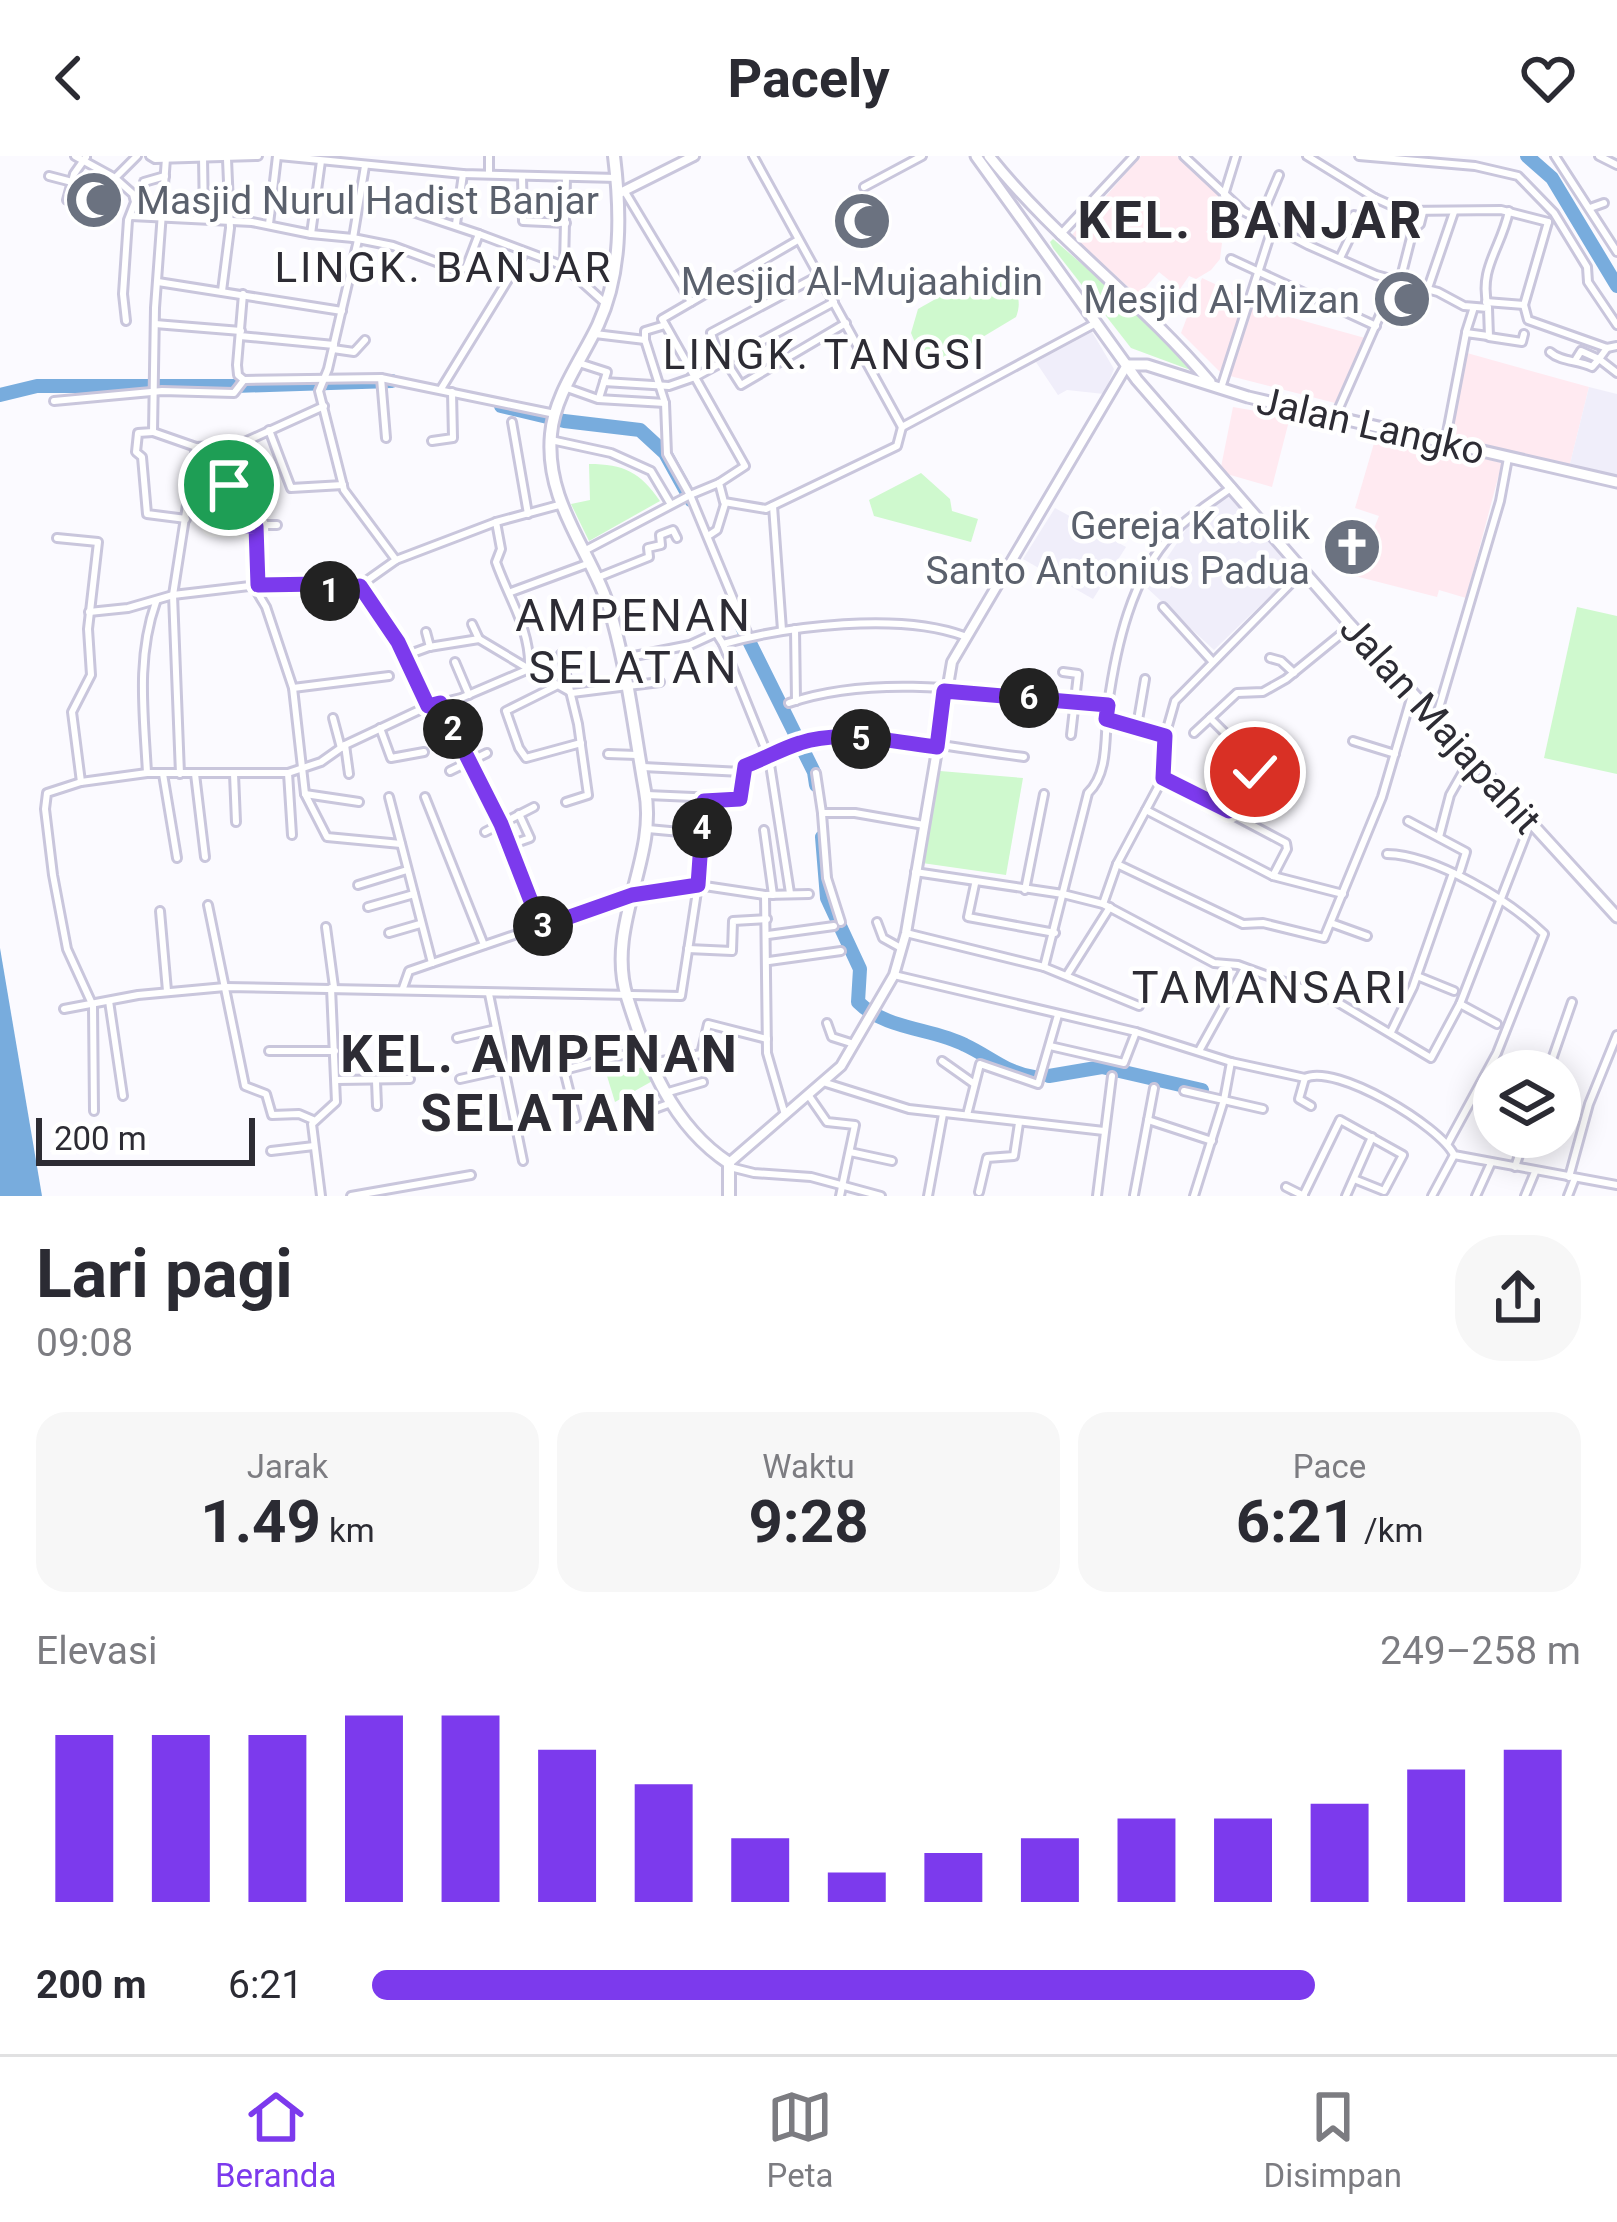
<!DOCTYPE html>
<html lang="id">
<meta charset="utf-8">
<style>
:root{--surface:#fff;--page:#f7f7f7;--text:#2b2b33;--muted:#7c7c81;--line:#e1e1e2;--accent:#7c3aed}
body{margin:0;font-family:Roboto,sans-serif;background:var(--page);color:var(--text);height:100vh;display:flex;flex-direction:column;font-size:45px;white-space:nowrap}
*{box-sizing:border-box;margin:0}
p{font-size:39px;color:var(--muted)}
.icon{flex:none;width:66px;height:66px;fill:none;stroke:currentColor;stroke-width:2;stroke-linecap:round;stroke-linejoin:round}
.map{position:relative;height:1040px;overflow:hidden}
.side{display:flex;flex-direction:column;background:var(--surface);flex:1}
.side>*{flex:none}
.fabs{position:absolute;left:1473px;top:894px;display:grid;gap:24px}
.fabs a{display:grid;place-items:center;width:108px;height:108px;border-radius:50%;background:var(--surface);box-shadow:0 6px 30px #0003;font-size:60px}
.scale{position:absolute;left:36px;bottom:30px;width:219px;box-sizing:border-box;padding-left:12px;border:6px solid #2d2c34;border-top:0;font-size:33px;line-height:42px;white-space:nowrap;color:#2d2c34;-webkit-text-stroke:9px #fff;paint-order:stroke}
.pin{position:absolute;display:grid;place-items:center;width:102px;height:102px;color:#fff;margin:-51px;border:6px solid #fff;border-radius:50%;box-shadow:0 3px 12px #0007}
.km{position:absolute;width:60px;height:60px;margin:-30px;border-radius:50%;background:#222;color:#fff;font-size:33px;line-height:60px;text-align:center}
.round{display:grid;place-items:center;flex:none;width:126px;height:126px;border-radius:48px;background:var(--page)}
.overview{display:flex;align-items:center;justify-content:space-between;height:204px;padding:0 36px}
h1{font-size:66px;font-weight:700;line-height:90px}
.metrics{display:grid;grid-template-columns:repeat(3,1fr);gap:18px;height:204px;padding:12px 36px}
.metrics div{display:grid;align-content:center;border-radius:30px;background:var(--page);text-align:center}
.metrics b{font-size:60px;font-weight:700}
.metrics small{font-size:33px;font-weight:400}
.metrics p{font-size:33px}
.chart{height:336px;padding:24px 36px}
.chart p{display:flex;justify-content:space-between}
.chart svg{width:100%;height:216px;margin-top:12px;stroke:var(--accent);stroke-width:6}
ul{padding:0 36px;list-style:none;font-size:39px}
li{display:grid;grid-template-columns:192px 144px 1fr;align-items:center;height:90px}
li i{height:30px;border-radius:15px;background:var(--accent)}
header{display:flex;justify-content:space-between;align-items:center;height:156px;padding:0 36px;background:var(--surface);font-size:54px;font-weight:700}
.dock{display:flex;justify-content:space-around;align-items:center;height:168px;border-top:3px solid var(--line);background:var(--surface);font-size:33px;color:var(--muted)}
.dock a{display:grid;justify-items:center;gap:6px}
.dock .on{color:var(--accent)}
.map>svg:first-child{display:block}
.commercial{fill:#ffeaf1}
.built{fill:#f0eefa}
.green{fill:#cff9ce}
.water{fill:#78acdd}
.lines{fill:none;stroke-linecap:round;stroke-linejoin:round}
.river{stroke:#78acdd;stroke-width:14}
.minor-casing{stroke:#c9c6dc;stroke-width:12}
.tertiary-casing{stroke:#c9c6dc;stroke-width:14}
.primary-casing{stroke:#c9c6dc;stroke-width:15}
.trunk-casing{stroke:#c9c6dc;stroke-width:16}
.minor{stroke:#fff;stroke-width:6}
.tertiary{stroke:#fff;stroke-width:8}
.primary{stroke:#fff;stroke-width:9}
.trunk{stroke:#fff;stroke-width:10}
.route-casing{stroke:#fff;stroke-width:24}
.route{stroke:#7c3aed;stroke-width:15}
.labels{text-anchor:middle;stroke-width:9;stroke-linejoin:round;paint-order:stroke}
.worship-label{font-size:39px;fill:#5b616d;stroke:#fff;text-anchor:end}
.street-label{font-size:39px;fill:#2d2c34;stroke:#fff}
.neighbourhood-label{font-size:42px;letter-spacing:3px;fill:#2d2c34;stroke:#fff}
.quarter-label{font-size:45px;letter-spacing:3px;fill:#2d2c34;stroke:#fff}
.district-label{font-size:51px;font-weight:bold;letter-spacing:3px;fill:#2d2c34;stroke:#fff}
</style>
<header><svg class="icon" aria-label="back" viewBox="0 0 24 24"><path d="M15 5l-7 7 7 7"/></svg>Pacely<svg class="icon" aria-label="heart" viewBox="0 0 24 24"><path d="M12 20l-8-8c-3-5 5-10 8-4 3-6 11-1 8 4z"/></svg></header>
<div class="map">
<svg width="1617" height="1040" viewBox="0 0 1617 1040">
<rect width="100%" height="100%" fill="#fbfaff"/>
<g class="commercial">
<polygon points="1141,0 1177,0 1226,46 1206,76 1222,87 1220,103 1211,114 1196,123 1189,120 1180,133 1159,116 1138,140 1072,79"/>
<polygon points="1202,122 1245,142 1221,217 1181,177"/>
<polygon points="1250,150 1365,182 1335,247 1230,220"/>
<polygon points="1467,197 1589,231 1569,312 1450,282"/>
<polygon points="1233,251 1290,261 1272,331 1220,316"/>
<polygon points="1377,277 1502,307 1466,442 1439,434 1437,441 1355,420 1379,360 1355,352"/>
</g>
<g class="built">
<polygon points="1092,176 1114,213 1104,238 1067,234 1058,239 1036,206"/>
<polygon points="1589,231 1617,238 1617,323 1569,312"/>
<polygon points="1233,334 1298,413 1214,494 1147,432 1191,366"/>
<polygon points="1055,352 1126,391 1093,443 1023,403"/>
</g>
<g class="green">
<polygon points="1053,83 1142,160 1193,215 1131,192 1053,92 1050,86"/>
<path d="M983 116C1007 117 1026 137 1016 161L946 203C927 204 918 195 911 177L918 153Z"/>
<path d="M589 308C624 308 640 316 660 345L589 385 571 348 590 344Z"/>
<polygon points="921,317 950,343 952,355 978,363 971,386 874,360 869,344"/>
<polygon points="1577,451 1617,460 1617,618 1544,602"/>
<polygon points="940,615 1023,622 1006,719 922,707"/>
<polygon points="652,909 656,923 615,946 607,920"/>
</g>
<polygon class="water" points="0,792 42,1040 0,1040"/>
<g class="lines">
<g class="river">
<polyline points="1527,0 1552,22 1617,130"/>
<polyline points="0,239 37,230 235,230 392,225"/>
<polyline points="501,250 564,265 640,274 665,297 691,344"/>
<polyline points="742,471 814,616 816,629"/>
<path d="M822 681 827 742 860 813 858 846C886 874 932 872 965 889 989 900 1008 918 1034 921"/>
<polyline points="1049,920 1102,911 1202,934"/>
</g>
<g class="minor-casing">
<g id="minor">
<polyline points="75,0 115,22 137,0"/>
<polyline points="150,0 155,3 258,0"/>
<polyline points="279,0 463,18 617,22"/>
<polyline points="489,0 489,18"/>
<polyline points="753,0 902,271 1096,167"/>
<polyline points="1184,0 1243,55 1308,89 1376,119 1438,136 1464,150 1488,152 1489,181 1522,186 1524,178"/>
<polyline points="1307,0 1375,42 1404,55 1501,54 1548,66"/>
<polyline points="1359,0 1475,10 1518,20 1554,57 1587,111 1588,126 1617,169"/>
<polyline points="1555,0 1617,96"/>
<polyline points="1599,0 1617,9"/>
<polyline points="203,1 204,63"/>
<polyline points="166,2 155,152 153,276 138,277 136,296 142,301 147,358 186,363"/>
<polyline points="49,20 72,26"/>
<polyline points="522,20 523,65 566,67"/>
<polyline points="115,22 133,38 135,46 128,64 123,138 126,165"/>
<polyline points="144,26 165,20"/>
<polyline points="864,31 922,0"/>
<polyline points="625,36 691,146"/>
<polyline points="1224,39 1236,0"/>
<polyline points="85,51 67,44 74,18 86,1"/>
<polyline points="398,51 479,78"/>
<polyline points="1590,52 1604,47"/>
<polyline points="131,60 252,66 311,78 353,82 393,90 458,114 466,112 479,78 564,110 604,146"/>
<polyline points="1260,64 1279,19"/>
<polyline points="269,68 277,0"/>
<polyline points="456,68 463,18"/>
<polyline points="311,78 321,5"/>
<polyline points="1060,79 1134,0"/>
<polyline points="353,82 365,10"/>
<polyline points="358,84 328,213 319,235 344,334 396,404"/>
<polyline points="798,84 662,163 745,310 719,327 724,346 766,353 897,290 902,271"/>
<polyline points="1340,102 1353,75 1347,69 1354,59 1364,62 1375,42"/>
<polyline points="1231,103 1376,170"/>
<polyline points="564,110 566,21"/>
<polyline points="1400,125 1413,74 1420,68 1423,56"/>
<polyline points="158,126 342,155"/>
<polyline points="1428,132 1454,56"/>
<polyline points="222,135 230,72 227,3"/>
<polyline points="243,138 237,209 238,219 244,224"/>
<polyline points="1486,146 1524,149"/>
<polyline points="1524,149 1528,164 1607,192 1617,190"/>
<polyline points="1524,149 1548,66"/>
<path d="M1488 152C1478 112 1501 93 1509 55"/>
<polyline points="155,168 241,175"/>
<polyline points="1466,176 1474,151"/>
<polyline points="595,178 645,184 645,175 665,169"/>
<polyline points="240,180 334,189"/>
<polyline points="333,193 354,196 365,184"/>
<polyline points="716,193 711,177 818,120"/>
<path d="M1550 196C1561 206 1578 204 1592 211L1599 203 1617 217"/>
<polyline points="1576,203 1581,195 1599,203 1607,192"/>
<polyline points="725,204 741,229 846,167"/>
<polyline points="579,207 607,216 599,242"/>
<polyline points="381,222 386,282"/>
<polyline points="244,224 381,222 555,258"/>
<polyline points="604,226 669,230 695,221 834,146"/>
<polyline points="567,232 598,243 665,247"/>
<polyline points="1221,232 1273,70"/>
<polyline points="441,233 525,96"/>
<polyline points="54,245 162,235 234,237 244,224"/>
<polyline points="1335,261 1395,125"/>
<polyline points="512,266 528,358"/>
<polyline points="269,274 291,332 343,329"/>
<polyline points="153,276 196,291 238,289 324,250"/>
<polyline points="551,284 611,297 651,315 670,347"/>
<polyline points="432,285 453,282 452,236"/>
<polyline points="1445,287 1466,177 1488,180"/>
<polyline points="193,320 229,328 213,369 277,369"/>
<polyline points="719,327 690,339 748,479"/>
<polyline points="773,350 782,474"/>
<path d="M496 366 501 393 496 406C508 441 531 474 529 513"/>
<polyline points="256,370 258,429"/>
<polyline points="708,380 717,374 725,348"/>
<polyline points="57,382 98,386 88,473 91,519 72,556 81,626"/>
<polyline points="584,395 690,339 667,298 665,247 645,184"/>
<polyline points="599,421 649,401 648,392 661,389 660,379 673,374 677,382"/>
<polyline points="360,430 398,486 428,550"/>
<polyline points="254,431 266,451 293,532 305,638 327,681 401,688"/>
<polyline points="511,436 587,408"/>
<polyline points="1163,451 1212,505"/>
<polyline points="89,456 128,452 173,439 258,429 321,428 341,443 396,404 496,366 559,349"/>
<polyline points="472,468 479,483"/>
<polyline points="795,473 796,545"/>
<polyline points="426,476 430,491"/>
<polyline points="723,488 769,602 790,737"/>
<polyline points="561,498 578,568 588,639 566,646"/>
<polyline points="407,499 429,491 479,483 529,513"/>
<path d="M624 502 690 489 716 477 723 488C788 470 899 456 964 480"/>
<polyline points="1270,502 1281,505 1294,517"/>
<polyline points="455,506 469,539"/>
<polyline points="1063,516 1078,518 1071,579"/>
<polyline points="556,530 506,555 519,592 526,602 581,587"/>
<polyline points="293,532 389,520"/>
<polyline points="440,547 501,668 541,771"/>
<path d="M789 547C885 514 1007 540 1107 549"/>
<polyline points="333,562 341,592"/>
<polyline points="1210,562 1231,583 1262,576"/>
<polyline points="1436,562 1500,345 1508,302"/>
<polyline points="1106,563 1165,580"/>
<polyline points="1137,570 1145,523"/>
<polyline points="380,572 391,602 424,596"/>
<polyline points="1194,577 1237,537 1263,536 1286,523 1351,470"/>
<polyline points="436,585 474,567"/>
<polyline points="1353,585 1395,598"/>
<polyline points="345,589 349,618"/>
<polyline points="608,598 637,599"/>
<polyline points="643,611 742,616"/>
<polyline points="450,615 487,597"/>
<path d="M147 617C144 559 136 502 156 446"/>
<polyline points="288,617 292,679"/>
<polyline points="816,617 822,657 855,657 924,669"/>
<polyline points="163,618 177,702"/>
<polyline points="180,618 173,439 196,291"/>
<polyline points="195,618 205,701"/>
<polyline points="234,618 236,666"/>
<polyline points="1163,622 1286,687 1287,693 1273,720"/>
<polyline points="305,638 359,646"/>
<path d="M647 639 739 643 745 610C766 603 786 590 807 585 866 572 963 594 1024 601"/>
<polyline points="389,641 432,807"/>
<polyline points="425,641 484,789"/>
<polyline points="1146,654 1273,720 1343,738"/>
<polyline points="1229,655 1239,625 1255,616"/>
<polyline points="822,658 827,722 841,766"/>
<polyline points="1408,665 1466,696 1460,715"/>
<polyline points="648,673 702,678"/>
<polyline points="764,674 773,739"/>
<polyline points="485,676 534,651"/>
<polyline points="1439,681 1450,639 1471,602"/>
<polyline points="510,689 530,682 519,658"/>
<path d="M1387 698C1436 699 1510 745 1544 778L1497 897 1448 987"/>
<polyline points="1117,708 1243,768 1263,767 1324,782 1382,641 1412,539"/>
<polyline points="915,716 1063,738 1103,748 1214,807 1238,809 1334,844 1431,902 1460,848 1530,668"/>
<polyline points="975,728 968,761 1055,777"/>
<polyline points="358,729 407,714"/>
<polyline points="1025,734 1044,638"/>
<polyline points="765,739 767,897 785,959"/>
<polyline points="1103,748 1117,708 1163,622 1165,580 1175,545 1304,414"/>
<polyline points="208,749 245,930 266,938 272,959 299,958 313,964"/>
<polyline points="368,751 414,738"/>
<polyline points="160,755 167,835"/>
<polyline points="877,766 883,782 901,792"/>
<polyline points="1331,767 1367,780"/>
<polyline points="326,771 334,831"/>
<polyline points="389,777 420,768"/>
<polyline points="906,777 1044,811 1139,850"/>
<polyline points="768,779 834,770"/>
<polyline points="688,793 732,795 733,765 767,763"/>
<polyline points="769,805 841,795"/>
<path d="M1044 811 1088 637C1110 616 1104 578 1108 549 1116 491 1131 421 1173 377 1190 359 1212 346 1232 331"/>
<path d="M894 819 1136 876 1231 906 1305 922C1336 907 1440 970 1454 999L1617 1029"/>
<polyline points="1067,819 1110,751"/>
<polyline points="1417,820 1454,835"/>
<polyline points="403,832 409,815 631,739 663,733 698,729 765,739 809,738"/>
<polyline points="489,838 523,1005"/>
<polyline points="109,845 123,940"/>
<polyline points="1460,848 1497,868"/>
<polyline points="64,853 138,839 225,831 681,840 698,729 704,645"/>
<polyline points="827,867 832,881 854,888"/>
<polyline points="1391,876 1413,831 1453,717"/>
<polyline points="457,882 496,873"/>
<polyline points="1050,890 1124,907 1136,876"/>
<polyline points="269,895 335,895"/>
<polyline points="1199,895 1245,812"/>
<polyline points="942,905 973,927"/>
<polyline points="651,907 701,898 708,868 767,883"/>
<polyline points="1548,915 1572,846"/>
<polyline points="1305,922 1299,943 1311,950"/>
<polyline points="460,923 505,913"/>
<polyline points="336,924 410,923"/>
<polyline points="376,925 377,950"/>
<polyline points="826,927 909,953 1104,975"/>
<polyline points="1184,935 1263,953"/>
<polyline points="665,937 703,926"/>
<polyline points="809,940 827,966 855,969 840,1040"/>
<polyline points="94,955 93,850 67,793 53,719 45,653 47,637 81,626 147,617 288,617 321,606 345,589 428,550 461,542 529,513 572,537 660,526"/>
<polyline points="646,956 671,947"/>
<polyline points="967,959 980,908 1038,928 1058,859"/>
<polyline points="576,962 564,914 642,894"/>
<polyline points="1148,964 1212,985"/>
<polyline points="271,995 314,990"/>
<polyline points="850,996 892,1005"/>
<polyline points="730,1011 754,1017 811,1021 881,1040"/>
<polyline points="1515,1011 1525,981"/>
<polyline points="1569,1021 1589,948 1617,879"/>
<polyline points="1286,1031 1304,1040"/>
<polyline points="979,1036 987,1002 1014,1000 1019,967"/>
<polyline points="1134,1039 1154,932"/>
<polyline points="321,1040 312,968 336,946 331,832"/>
<polyline points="351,1040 471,1019"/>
<polyline points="928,1040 943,958"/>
<polyline points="1097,1040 1112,920"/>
<polyline points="1194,1040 1224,944 1231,906"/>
<polyline points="1303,1040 1340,964 1403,999 1384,1035 1354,1023"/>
<polyline points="1346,1040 1372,981"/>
<polyline points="1432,1040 1454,999"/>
<polyline points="1476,1040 1491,1007"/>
<polyline points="1525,1040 1535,1016"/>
<polyline points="1568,1040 1575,1022"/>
</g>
</g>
<g class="tertiary-casing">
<g id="tertiary">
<polyline points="618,38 694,0"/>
<polyline points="729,1007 841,910 894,819 906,777 952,506 1127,209"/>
</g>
</g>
<g class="primary-casing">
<g id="primary">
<polyline points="976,0 1137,224 1347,465 1617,761"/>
<path d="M989 0C1055 83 1142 145 1210 226"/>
<polyline points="1128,209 1147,209 1248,241 1617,326"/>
</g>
</g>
<g class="trunk-casing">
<path id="trunk" d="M614 0C621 57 622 117 598 169 582 203 554 240 551 278 544 350 596 399 613 465 628 519 635 579 645 635 658 702 605 770 627 841 647 905 671 969 729 1007V1040"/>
</g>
<use href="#minor" class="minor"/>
<use href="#tertiary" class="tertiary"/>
<use href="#primary" class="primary"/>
<use href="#trunk" class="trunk"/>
</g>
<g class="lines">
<g class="route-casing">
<path id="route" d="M229 329 213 369 256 370 258 429 321 428 341 443 360 430 398 486 428 550 440 547 501 668 541 771 632 739 698 729 704 645 740 643 745 610C764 603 781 593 800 587 841 573 895 586 937 591L944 535 1108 549 1106 563 1165 580 1163 622 1229 655 1238 625 1255 616"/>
</g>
<use href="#route" class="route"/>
</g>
<defs>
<g id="mosque-disc" transform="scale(3)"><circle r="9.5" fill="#6b7280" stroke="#fff"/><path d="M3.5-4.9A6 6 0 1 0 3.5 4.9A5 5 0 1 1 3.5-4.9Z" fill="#fff"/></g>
<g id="church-disc" transform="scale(3)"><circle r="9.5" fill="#6b7280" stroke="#fff"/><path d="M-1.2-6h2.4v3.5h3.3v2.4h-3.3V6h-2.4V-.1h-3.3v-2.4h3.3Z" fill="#fff"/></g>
</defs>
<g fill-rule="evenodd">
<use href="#mosque-disc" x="94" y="44"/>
<use href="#mosque-disc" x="862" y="65"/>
<use href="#mosque-disc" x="1402" y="143"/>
<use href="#church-disc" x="1352" y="391"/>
</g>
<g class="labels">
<g class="worship-label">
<text x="136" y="58" text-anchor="start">Masjid Nurul Hadist Banjar</text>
<text x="862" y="139" text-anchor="middle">Mesjid Al-Mujaahidin</text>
<text x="1360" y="157">Mesjid Al-Mizan</text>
<text x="1310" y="383">Gereja Katolik<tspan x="1310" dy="45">Santo Antonius Padua</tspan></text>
</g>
<g class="street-label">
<text transform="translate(1371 269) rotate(13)" y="14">Jalan Langko</text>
<text transform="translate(1441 568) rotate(48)" y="14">Jalan Majapahit</text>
</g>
<g class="neighbourhood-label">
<text x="444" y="126">LINGK. BANJAR</text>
<text x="825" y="213">LINGK. TANGSI</text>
</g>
<g class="quarter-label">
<text x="634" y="475">AMPENAN<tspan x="634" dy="52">SELATAN</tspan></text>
<text x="1271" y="847">TAMANSARI</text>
</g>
<g class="district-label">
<text x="1251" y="82">KEL. BANJAR</text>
<text x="540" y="916">KEL. AMPENAN<tspan x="540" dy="59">SELATAN</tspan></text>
</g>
</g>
</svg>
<div class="fabs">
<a><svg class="icon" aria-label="layers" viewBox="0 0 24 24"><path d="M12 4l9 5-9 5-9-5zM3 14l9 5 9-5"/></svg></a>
</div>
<div class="scale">200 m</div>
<div class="pin" style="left:229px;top:329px;background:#1e9e55"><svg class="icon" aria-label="arrive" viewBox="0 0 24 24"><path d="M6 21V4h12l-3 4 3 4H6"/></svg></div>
<div class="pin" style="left:1255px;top:616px;background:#d93025"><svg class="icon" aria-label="check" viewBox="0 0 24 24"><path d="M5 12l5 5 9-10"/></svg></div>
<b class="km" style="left:330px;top:435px">1</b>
<b class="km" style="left:453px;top:573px">2</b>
<b class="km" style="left:543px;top:770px">3</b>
<b class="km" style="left:702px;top:672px">4</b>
<b class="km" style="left:861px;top:583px">5</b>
<b class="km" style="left:1029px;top:542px">6</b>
</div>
<section class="side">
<div class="overview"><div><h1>Lari pagi</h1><p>09:08</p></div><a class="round"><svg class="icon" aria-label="share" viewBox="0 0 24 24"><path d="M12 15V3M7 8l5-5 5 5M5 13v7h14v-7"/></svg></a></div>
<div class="metrics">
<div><p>Jarak</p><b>1.49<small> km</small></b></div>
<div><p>Waktu</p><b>9:28</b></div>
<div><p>Pace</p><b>6:21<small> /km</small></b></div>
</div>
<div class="chart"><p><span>Elevasi</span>249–258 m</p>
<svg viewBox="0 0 160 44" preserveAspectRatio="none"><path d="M5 44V10M15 44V10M25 44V10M35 44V6M45 44V6M55 44V13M65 44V20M75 44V31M85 44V38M95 44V34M105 44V31M115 44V27M125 44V27M135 44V24M145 44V17M155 44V13"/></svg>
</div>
<ul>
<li><b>200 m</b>6:21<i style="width:78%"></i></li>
</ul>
</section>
<nav class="dock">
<a class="on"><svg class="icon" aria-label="home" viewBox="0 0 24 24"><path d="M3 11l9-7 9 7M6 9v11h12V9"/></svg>Beranda</a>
<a><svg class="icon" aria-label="map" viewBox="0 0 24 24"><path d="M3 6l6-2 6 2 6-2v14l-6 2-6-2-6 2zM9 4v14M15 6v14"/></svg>Peta</a>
<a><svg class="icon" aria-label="saved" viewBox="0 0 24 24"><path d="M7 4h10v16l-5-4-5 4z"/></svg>Disimpan</a>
</nav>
